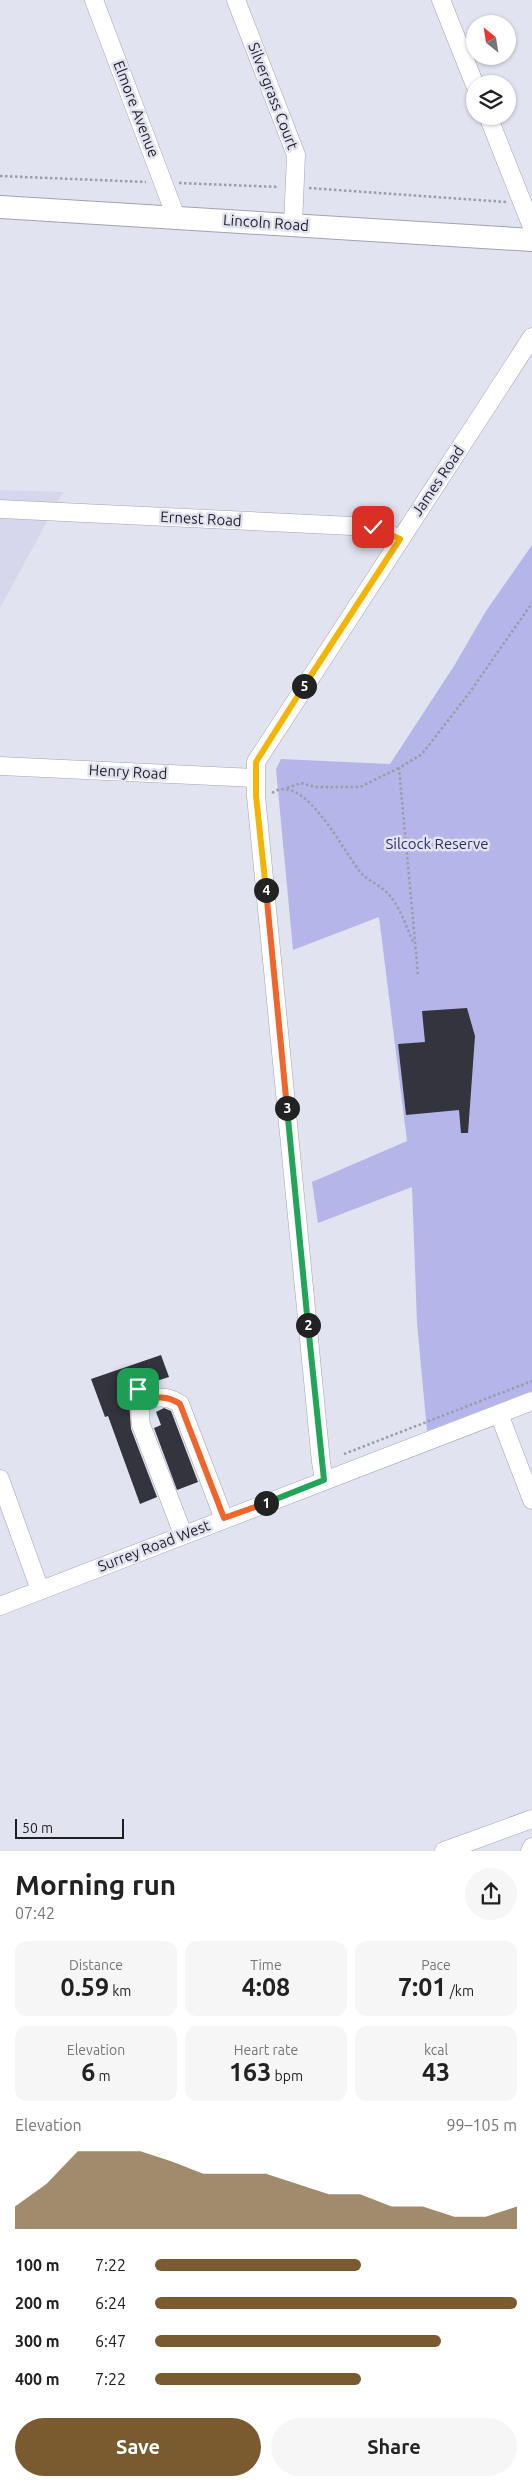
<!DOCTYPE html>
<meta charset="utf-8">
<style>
:root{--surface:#fff;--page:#f6f6f6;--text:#222;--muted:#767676;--accent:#7a5b30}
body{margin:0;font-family:Ubuntu,sans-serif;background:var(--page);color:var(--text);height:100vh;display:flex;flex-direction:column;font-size:19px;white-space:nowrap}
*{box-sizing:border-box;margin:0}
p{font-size:16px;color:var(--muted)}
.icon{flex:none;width:28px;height:28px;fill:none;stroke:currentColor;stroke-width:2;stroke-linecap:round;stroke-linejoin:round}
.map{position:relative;height:1851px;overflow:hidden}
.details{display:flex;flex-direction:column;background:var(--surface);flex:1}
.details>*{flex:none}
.needle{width:32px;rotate:330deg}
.tools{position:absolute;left:466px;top:15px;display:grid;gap:10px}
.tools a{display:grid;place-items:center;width:50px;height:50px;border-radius:50%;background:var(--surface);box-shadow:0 1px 4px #0004;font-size:25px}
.scale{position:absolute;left:15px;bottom:12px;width:109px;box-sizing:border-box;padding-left:5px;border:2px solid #1e1e23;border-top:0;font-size:14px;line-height:18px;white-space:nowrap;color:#1e1e23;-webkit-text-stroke:4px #e2e3f1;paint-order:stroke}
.pin{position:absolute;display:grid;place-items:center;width:42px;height:42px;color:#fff;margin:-21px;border-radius:10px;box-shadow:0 2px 8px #0006}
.km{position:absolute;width:25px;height:25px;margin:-12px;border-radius:50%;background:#222;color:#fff;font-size:14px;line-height:25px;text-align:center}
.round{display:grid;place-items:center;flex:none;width:52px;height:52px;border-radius:26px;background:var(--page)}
.head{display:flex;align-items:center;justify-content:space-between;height:85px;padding:0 15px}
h1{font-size:28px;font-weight:600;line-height:38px}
.metrics{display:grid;grid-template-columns:repeat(3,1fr);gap:8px;height:85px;padding:5px 15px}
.metrics div{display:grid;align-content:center;border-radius:12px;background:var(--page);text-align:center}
.metrics b{font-size:25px;font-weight:600}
.metrics small{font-size:14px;font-weight:400}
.metrics p{font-size:14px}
.chart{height:140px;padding:10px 15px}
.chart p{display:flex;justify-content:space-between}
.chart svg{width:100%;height:90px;margin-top:5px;fill:var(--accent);opacity:.7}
.action{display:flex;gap:10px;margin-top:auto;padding:10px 15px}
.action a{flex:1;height:58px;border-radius:30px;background:var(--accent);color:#fff;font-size:20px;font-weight:600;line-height:58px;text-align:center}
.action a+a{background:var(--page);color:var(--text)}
ul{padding:0 15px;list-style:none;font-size:16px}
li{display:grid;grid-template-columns:80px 60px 1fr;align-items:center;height:38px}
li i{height:12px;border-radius:6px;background:var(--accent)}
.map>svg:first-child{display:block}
.built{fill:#d6d7ec}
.green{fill:#b4b6e9}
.building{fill:#33343e}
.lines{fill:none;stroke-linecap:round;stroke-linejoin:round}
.minor-casing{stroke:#a1a2af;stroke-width:19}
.major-casing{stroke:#a1a2af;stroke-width:24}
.path{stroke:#9c9ca7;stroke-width:2.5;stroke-dasharray:2.5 2.5;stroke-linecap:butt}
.minor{stroke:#fff;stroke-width:18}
.major{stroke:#fff;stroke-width:22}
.split-1-casing{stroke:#fff;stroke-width:10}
.split-2-casing{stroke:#fff;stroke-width:10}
.split-3-casing{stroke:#fff;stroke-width:10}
.split-4-casing{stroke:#fff;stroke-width:10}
.split-5-casing{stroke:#fff;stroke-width:10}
.split-6-casing{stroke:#fff;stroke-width:10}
.split-1{stroke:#f0652b;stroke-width:6}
.split-2{stroke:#22a559;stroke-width:6}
.split-3{stroke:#22a559;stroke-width:6}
.split-4{stroke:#f0652b;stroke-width:6}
.split-5{stroke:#f5b400;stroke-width:6}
.split-6{stroke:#f5b400;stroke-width:6}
.labels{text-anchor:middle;stroke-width:5;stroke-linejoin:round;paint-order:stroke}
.street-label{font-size:15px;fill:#1e1e23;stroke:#e2e3f1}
.park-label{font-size:15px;fill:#302a69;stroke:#e2e3f1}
</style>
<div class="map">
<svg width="532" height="1851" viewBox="0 0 532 1851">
<rect width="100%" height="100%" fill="#e2e3f1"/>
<polygon class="built" points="0,490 63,492 0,608"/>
<polygon class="green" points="532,545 532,1391 427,1431 417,1323 412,1187 318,1223 312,1182 407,1141 379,917 293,950 276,769 281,759 390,764 454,666 486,611"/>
<g class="building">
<polygon points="467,1008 475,1036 468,1133 461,1133 459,1110 406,1115 398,1044 425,1042 422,1011"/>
<polygon points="161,1355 169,1377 147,1384 141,1379 136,1379 128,1387 131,1429 157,1497 140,1504 108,1416 105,1417 91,1379"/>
<polygon points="164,1408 171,1411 198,1482 177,1490 154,1428 161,1425 156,1412"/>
</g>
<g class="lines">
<g class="minor-casing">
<g id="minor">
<polyline points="94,0 176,217"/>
<polyline points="236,0 296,155 293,225"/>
<polyline points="441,0 475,85"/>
<polyline points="488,116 532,227"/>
<polyline points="0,509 373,527 400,539"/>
<polyline points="0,766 255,778"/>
<path d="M138 1389C142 1401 139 1413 141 1425L183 1534"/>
<path d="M142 1400C156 1397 167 1395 180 1404L224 1519"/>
<polyline points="499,1414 532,1500"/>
<polyline points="0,1479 40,1590"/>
<polyline points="324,1480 321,1462 256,796 256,762 532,337"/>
<polyline points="0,1606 532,1401"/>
<polyline points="444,1851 532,1819"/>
<polyline points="530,1851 532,1847"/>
</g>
</g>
<g class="major-casing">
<polyline id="major" points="0,207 532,240"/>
</g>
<g class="path">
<polyline points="0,176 146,182"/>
<polyline points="179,183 279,187"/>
<polyline points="309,188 506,202"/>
<polyline points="287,788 301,783 315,787 360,787 399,768"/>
<path d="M272 793C305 770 345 856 363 875 371 882 383 887 390 896 401 909 407 929 414 944"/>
<polyline points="418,974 399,768 422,754 470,692 532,603"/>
<polyline points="344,1454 532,1381"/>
</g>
<use href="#minor" class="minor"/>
<use href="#major" class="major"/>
</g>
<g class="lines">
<g class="split-1-casing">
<path id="split-1" d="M138 1389 142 1400C156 1397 167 1395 180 1404L224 1518 266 1503"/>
</g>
<g class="split-2-casing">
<polyline id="split-2" points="266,1503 324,1480 308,1325"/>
</g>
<g class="split-3-casing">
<polyline id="split-3" points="287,1108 308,1325"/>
</g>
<g class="split-4-casing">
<polyline id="split-4" points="266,890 287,1108"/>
</g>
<g class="split-5-casing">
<polyline id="split-5" points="266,890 256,796 256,762 304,686"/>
</g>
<g class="split-6-casing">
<polyline id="split-6" points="304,686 400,539 373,527"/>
</g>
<use href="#split-1" class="split-1"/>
<use href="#split-2" class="split-2"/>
<use href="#split-3" class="split-3"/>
<use href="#split-4" class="split-4"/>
<use href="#split-5" class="split-5"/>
<use href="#split-6" class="split-6"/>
</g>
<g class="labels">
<g class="street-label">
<text transform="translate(273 96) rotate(69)" y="5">Silvergrass Court</text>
<text transform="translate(136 109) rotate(69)" y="5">Elmore Avenue</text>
<text transform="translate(266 223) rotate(4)" y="5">Lincoln Road</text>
<text transform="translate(438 481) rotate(-56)" y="5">James Road</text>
<text transform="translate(201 519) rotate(3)" y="5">Ernest Road</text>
<text transform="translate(128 772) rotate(3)" y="5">Henry Road</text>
<text transform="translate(154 1546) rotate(-21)" y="5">Surrey Road West</text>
</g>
<g class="park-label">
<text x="437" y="849">Silcock Reserve</text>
</g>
</g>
</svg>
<div class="tools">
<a><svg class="needle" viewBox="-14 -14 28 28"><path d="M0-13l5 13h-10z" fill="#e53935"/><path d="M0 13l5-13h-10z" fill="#767676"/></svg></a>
<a><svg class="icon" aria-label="layers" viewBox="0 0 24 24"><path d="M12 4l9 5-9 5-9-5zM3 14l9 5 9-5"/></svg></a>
</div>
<div class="scale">50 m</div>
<div class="pin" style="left:138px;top:1389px;background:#1e9e55"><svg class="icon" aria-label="arrive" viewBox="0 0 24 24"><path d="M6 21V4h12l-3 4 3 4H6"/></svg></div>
<div class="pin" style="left:373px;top:527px;background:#d93025"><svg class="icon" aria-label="check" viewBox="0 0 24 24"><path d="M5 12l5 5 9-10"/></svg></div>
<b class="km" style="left:266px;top:1503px">1</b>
<b class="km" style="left:308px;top:1325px">2</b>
<b class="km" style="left:287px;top:1108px">3</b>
<b class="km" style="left:266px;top:890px">4</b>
<b class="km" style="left:304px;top:686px">5</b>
</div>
<section class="details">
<div class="head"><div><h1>Morning run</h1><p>07:42</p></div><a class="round"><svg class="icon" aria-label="share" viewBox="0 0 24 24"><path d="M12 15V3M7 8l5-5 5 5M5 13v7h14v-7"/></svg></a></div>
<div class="metrics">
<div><p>Distance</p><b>0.59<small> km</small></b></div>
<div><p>Time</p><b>4:08</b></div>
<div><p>Pace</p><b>7:01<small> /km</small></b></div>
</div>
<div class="metrics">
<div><p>Elevation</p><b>6<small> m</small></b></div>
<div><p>Heart rate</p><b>163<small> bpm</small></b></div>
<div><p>kcal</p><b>43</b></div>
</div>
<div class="chart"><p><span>Elevation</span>99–105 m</p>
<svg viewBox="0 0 160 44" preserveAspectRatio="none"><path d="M0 44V33L10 22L20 6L30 6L40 6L50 11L60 17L70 17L80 17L90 22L100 27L110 27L120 33L130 33L140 38L150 38L160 33V44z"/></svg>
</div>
<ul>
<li><b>100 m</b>7:22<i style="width:57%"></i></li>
<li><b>200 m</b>6:24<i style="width:100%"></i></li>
<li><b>300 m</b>6:47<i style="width:79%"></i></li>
<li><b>400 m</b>7:22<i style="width:57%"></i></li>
</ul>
<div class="action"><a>Save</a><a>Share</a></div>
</section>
